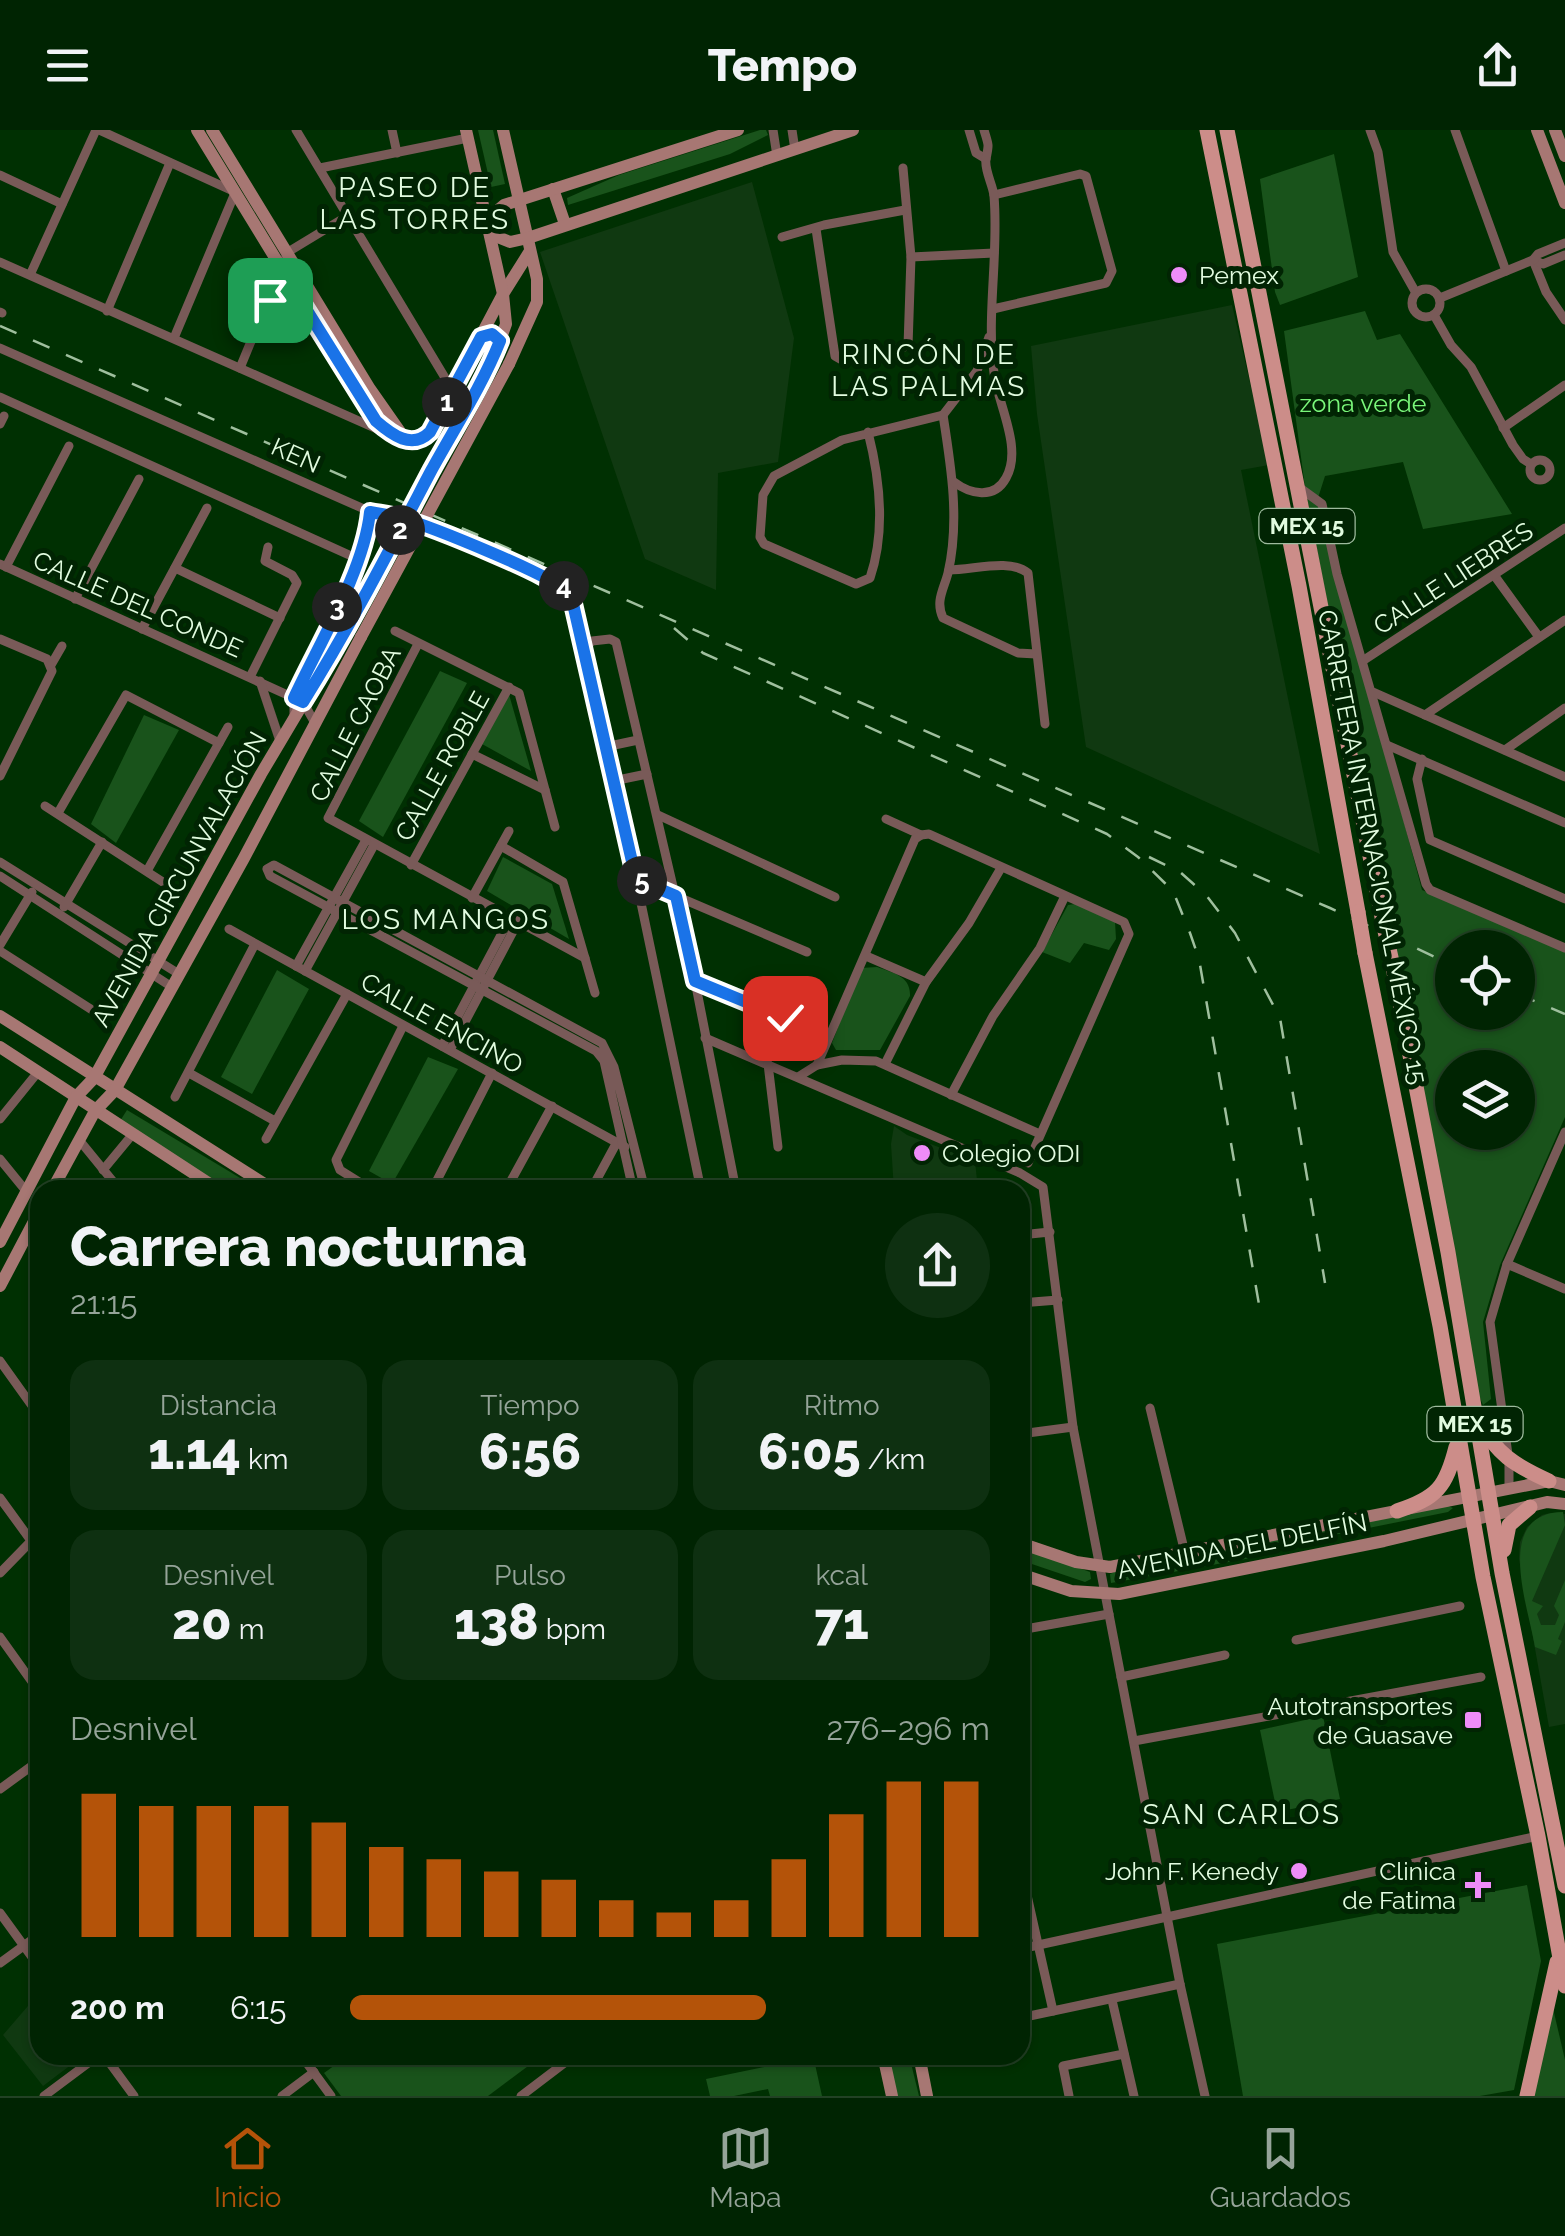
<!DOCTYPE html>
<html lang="es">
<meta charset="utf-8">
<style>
:root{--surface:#002402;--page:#0e3011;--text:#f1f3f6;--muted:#95a499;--line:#224124;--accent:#b45309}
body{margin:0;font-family:Raleway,sans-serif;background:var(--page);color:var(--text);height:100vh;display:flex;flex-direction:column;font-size:38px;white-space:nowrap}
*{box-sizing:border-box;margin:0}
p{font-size:32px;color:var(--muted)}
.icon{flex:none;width:55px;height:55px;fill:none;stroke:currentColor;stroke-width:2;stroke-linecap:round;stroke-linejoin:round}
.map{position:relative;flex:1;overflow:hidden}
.details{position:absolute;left:30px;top:1050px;width:1000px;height:885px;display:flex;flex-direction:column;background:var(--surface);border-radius:30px;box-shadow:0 2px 8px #0004,0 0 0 2px var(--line)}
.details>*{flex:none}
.fabs{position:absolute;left:1435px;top:800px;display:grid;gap:20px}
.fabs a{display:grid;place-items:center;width:100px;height:100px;border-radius:50%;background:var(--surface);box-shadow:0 2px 8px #0004,0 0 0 2px var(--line);font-size:50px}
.pin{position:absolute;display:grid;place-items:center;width:85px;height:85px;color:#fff;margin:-42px;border-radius:20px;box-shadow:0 5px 15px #0006}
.km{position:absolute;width:50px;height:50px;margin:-25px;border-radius:50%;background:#222;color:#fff;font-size:28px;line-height:50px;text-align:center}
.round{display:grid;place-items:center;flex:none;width:105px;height:105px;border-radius:52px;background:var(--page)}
.headline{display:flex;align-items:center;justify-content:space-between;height:170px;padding:0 40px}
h1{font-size:55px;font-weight:800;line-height:75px}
.stats{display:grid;grid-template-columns:repeat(3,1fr);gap:15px;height:170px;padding:10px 40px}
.stats div{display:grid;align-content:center;border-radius:25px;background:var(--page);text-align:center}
.stats b{font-size:50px;font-weight:800}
.stats small{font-size:28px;font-weight:400}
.stats p{font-size:28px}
.chart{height:280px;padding:20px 40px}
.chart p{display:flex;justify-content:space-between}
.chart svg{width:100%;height:180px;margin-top:10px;stroke:var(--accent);stroke-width:6}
ul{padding:0 40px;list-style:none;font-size:32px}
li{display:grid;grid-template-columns:160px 120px 1fr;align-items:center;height:75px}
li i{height:25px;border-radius:12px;background:var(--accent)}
header{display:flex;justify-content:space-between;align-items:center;height:130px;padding:0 40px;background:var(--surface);font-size:45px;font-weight:800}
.dock{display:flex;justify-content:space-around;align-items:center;height:140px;border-top:2px solid var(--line);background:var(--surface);font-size:28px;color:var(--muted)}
.dock a{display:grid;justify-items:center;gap:5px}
.dock .active{color:var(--accent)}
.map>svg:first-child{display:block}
.built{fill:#103911}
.green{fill:#19531b;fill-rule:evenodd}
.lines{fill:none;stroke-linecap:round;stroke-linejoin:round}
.street{stroke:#795a58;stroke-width:9}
.secondary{stroke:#a77773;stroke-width:12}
.primary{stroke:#cc8d89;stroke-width:15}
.rail{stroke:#9fbf9e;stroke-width:2.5;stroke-dasharray:18 18;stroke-linecap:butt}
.secondary-bridge{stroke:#a77773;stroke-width:12}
.primary-bridge{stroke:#cc8d89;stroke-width:15}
.route-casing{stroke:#fff;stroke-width:20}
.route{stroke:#1a73e8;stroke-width:12}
.poi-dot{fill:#ee8cf8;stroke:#012403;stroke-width:4}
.labels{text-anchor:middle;stroke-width:10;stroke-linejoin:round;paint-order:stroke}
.shield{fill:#012403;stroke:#9ebb9e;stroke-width:2.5}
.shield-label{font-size:22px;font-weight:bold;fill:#e2fce0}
.poi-label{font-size:25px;fill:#e2fce0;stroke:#012403;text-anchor:end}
.park-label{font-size:25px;fill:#7af77a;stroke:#012403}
.street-label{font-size:25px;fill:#e2fce0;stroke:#012403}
.neighbourhood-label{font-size:28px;letter-spacing:2.5px;fill:#e2fce0;stroke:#012403}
</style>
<header><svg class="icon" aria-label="menu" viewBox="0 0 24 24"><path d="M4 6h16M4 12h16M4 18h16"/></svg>Tempo<svg class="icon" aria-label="share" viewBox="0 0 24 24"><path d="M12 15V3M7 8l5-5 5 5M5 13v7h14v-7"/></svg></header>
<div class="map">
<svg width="1565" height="1966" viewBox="0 0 1565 1966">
<rect width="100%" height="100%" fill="#003002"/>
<g class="built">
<polygon points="752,52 794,208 778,332 718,343 716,460 645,429 540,122"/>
<polygon points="1232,175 1269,335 1241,340 1320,724 1086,617 1037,284 1031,216"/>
<polygon points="894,996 907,1005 975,1031 978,1060 894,1060 891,1014"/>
<polygon points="1550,1383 1565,1384 1565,1594 1549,1597 1519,1429 1520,1412 1527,1397 1542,1385"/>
<polygon points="40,1862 40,1925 84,1925 43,1956 3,1905"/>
</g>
<g class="green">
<polygon points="478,0 493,0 505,54 491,57"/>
<polygon points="760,0 766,0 768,5 730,24 568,75 567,68 619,45"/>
<polygon points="1334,24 1358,147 1280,175 1275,162 1260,49"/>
<path d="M1365 181 1377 210 1400 204 1512 384 1423 399 1403 332 1325 346 1318 368 1422 760 1565 821V987L1500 1135 1483 1192 1491 1269 1483 1275 1478 1263 1305 357 1284 201ZM1452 818H1518V882H1452ZM1452 938H1518V1002H1452Z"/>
<polygon points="440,541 467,553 383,707 359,691"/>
<polygon points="508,561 531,641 482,614"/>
<polygon points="144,585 179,600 116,713 91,694"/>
<polygon points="503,727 552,754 569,809 487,761"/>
<polygon points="1075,774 1115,792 1116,809 1109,820 1084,813 1070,833 1042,822 1068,775"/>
<path d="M877 837C893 843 911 846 910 866L880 920H836L832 913 861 838Z"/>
<polygon points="277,840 309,859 252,964 221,947"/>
<polygon points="428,927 458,939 392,1054 369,1041"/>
<polygon points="127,980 260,1060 229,1060 120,991"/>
<polygon points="1448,1376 1453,1378 1448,1382 1294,1413 1251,1428 1111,1453 1110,1444 1115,1442"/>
<path d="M1563 1382 1565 1395 1532 1471 1543 1476 1537 1484 1541 1495H1555L1559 1485 1554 1476 1565 1450V1492L1558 1509 1562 1511 1556 1525 1535 1517C1528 1475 1493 1383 1563 1382Z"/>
<polygon points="1020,1417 1090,1442 1091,1449 1085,1452 1020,1430"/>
<polygon points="1323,1586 1340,1669 1277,1682 1260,1600"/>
<polygon points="1527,1755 1541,1831 1514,1960 1480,1966 1243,1966 1217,1814"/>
<polygon points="1552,1874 1565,1930 1565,1966 1529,1966"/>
<polygon points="349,1925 543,1925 488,1966 341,1966 324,1943"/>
<polygon points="778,1925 813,1925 822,1966 770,1966 768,1959 734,1966 710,1966 706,1949 779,1934"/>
<polygon points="888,1925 909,1925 919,1966 897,1966"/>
</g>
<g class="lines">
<g class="street">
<polyline points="99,0 233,61"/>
<polyline points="296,0 453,261"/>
<polyline points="392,0 397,23"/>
<polyline points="773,0 777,26"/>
<polyline points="792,0 795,20"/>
<polyline points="969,0 976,23 986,29"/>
<polyline points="1370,0 1378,22 1393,122 1416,163"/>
<polyline points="1455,0 1506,141"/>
<polyline points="320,38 468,8"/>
<polyline points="0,45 62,74"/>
<polyline points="816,99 835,226 842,230 908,216 911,127 903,38"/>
<polyline points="782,107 824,95 905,80"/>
<polyline points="911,127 994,123"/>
<polyline points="1533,130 1546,162 1565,190"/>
<polyline points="1534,130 1543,134 1565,125"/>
<polyline points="0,132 386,303"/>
<polyline points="30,145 96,0"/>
<circle cx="1426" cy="173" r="14"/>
<polyline points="1440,168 1533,130 1538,124 1565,113"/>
<polyline points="993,179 1106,153 1112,141 1086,46 1080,44 994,65"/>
<polyline points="107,181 170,33"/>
<polyline points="0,182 2,183"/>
<polyline points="1434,185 1451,215 1471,237 1513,315 1523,329 1531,334"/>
<polyline points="174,208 235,63"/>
<path d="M0 218 371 382C364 440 319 514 294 568V588"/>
<polyline points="240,238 288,122 349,85"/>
<polyline points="0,267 358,429"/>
<path d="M943 285C951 336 960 391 948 443 944 459 935 471 943 488L1018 523 1036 524"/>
<polyline points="943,285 977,241 989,207"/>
<polyline points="0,294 4,286"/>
<polyline points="1503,298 1565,255"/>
<path d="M868 302C880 349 886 401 870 448L856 454 764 414 760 407 763 365 774 346 842 310 943 285"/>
<circle cx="1540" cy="340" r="10"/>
<path d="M954 352C970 364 994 370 1006 348 1023 318 998 275 994 243 986 185 999 125 994 66 993 55 984 40 986 29 989 13 989 17 984 0"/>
<polyline points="1300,358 1322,374 1337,444 1426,754 1430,760 1565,818"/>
<polyline points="371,382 401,387 547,447 565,457 571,465 636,749 701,1060"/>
<polyline points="0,434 303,572 315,593"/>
<polyline points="6,437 69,316"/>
<polyline points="175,438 280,488"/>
<path d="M949 440C974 440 1009 428 1028 443L1045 594"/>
<polyline points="1494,445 1539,507"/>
<polyline points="75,469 139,349"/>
<polyline points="142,499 207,378"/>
<polyline points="395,501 519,563 555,697"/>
<polyline points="0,509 47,529 52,541 0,646"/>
<polyline points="418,514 328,688 585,828"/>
<polyline points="584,520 592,511 610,509 616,512 695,851 736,1060"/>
<polyline points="1364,530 1565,398"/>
<polyline points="51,535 62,516"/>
<polyline points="250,547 297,453 292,445 265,431 268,417"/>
<polyline points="260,551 280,611"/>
<polyline points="1373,562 1565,647"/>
<polyline points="1425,585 1565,490"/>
<polyline points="1387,615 1565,693"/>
<polyline points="605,617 638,610"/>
<polyline points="1505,620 1565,578"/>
<polyline points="472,624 545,660"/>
<polyline points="1422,629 1417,649 1430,710 1565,769"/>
<polyline points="613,651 647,644"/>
<polyline points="45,676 169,756"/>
<polyline points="58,683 126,565 219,613"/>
<polyline points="658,685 835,767"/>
<polyline points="886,689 921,705 929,704 1124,792 1129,804 1028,1033"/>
<polyline points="501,716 563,752 595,863"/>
<polyline points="0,732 179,844"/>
<polyline points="411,735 509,557"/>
<polyline points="147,741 228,597"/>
<polyline points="0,746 172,857"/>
<polyline points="636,749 807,822"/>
<polyline points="472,768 509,701"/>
<polyline points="64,777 102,712"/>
<polyline points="229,799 625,1017"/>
<polyline points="0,815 32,762"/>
<polyline points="0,821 100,885"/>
<polyline points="866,826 926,852"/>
<polyline points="296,836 366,710"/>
<polyline points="305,841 374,715"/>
<polyline points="695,851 785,888"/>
<polyline points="705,908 1020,1043 1043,1057 1073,1297 1180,1854 1205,1966"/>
<polyline points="442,916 510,788"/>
<polyline points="450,920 518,792"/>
<polyline points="768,934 778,1017"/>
<polyline points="885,934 926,852 969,793 1001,738"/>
<polyline points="817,935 915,709 921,705"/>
<polyline points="189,943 275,991"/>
<polyline points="798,947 817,935 842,930 876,931 1040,1004"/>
<polyline points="951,965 993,886 1040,818 1065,766"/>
<polyline points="175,967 255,814"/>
<polyline points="0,989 38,942"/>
<polyline points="266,1009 347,864"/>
<polyline points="80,1011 120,1060"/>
<polyline points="0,1029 26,1061"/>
<polyline points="103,1040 132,1005"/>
<polyline points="372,1060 340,1040 336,1030 403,896"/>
<polyline points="432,1060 492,943"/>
<polyline points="506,1060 552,976"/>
<polyline points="591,1060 617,1012"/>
<polyline points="633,1060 604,931 596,921 270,746 267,739 274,735 602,913 614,937 645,1060"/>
<polyline points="851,1060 886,1057"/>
<polyline points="1020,1105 1050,1102"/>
<polyline points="1507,1134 1565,1159"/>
<polyline points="1020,1173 1058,1170"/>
<polyline points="0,1231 40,1287"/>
<polyline points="1150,1278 1185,1423"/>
<polyline points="1020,1304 1073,1297"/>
<polyline points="1509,1359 1509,1332 1490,1192 1507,1134 1565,1002"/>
<polyline points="0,1368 40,1423"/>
<polyline points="0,1443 40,1402"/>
<polyline points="1020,1500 1109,1484"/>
<polyline points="0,1507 40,1563"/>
<polyline points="1296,1510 1460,1476"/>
<polyline points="1121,1547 1225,1525"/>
<polyline points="1134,1611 1481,1547"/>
<polyline points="0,1659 40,1630"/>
<polyline points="1020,1734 1053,1881"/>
<polyline points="0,1783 40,1838"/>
<polyline points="1020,1819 1538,1706"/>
<polyline points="0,1833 40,1804"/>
<polyline points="1112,1870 1134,1966"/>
<polyline points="1020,1888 1180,1854"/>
<polyline points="104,1925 134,1966"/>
<polyline points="301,1925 331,1966"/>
<polyline points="44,1966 99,1925"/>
<polyline points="282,1966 314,1942"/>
<polyline points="521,1966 575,1925"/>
<polyline points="1069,1966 1063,1936 1124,1924"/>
</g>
<g class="secondary">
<polyline points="197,0 362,270 392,305 415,311 430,302 503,164 530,121"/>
<polyline points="212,0 370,259 405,309"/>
<polyline points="466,0 503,164 506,194 498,216"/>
<polyline points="503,0 537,149 537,172 509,234"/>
<polyline points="1537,0 1565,73"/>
<polyline points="1555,0 1565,26"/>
<polyline points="553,59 565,94"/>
<polyline points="488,94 492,85 504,75 738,0"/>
<polyline points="490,104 510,112 528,108 853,0"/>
<polyline points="0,886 274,1060"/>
<polyline points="0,917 219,1060"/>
<polyline points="52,1060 95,981 115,960 244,728 361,507"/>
<polyline points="0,1112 76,967 94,948 261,644 346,501"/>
<polyline points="0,1156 40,1080"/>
<polyline points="1020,1413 1076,1432 1110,1437 1549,1351 1565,1355"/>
<polyline points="1020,1444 1071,1461 1119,1464 1384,1411 1547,1372 1565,1374"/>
<polyline points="883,1925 892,1966"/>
<polyline points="919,1925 927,1966"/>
</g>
<g class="primary">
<polyline points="1207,0 1299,456 1358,782"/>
<polyline points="1227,0 1383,792"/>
<polyline points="1365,823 1440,1196 1483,1447 1538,1706 1565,1856"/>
<polyline points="1392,832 1448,1122 1502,1443 1565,1756"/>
<path d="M1477 1291C1499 1325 1512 1334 1549 1351"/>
<path d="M1397 1381C1437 1368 1446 1357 1456 1317"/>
<polyline points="1504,1420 1509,1395 1530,1377"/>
<polyline points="1527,1966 1557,1832"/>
</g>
<g class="rail">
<polyline points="0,196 1330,778 1452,835"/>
<polyline points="674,498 703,523 1107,704 1138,727 1173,761 1190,803 1199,829 1261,1186"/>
<polyline points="1149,727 1180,742 1206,765 1235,803 1280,888 1325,1153"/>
<polyline points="1518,864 1565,884"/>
</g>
<g class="secondary-bridge">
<polyline points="346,501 498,216"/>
<polyline points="361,507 509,234"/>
</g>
<g class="primary-bridge">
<polyline points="1358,782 1365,823"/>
<polyline points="1383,792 1392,832"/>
</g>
</g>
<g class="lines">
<g class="route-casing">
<path id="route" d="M270 170 281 139 376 291C392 305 412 320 430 302L481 207 492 204 500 211C482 256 454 299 431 341 390 419 350 497 303 572L294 568C319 514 364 440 370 382 381 384 392 385 401 388 429 396 558 447 571 465L636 749 676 766 695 851 785 888"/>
</g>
<use href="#route" class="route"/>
</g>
<g class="poi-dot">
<circle cx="1179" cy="145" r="10"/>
<circle cx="922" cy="1023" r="10"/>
<rect x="1463" y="1580" width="20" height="20" rx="5"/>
<circle cx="1299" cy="1741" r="10"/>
<path d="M1473 1740h10v10h10v10h-10v10h-10v-10h-10v-10h10z"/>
</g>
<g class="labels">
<g class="shield">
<rect x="1259.5" y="379" width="95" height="34" rx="8"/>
<rect x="1427.5" y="1277" width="95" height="34" rx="8"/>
</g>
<g class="shield-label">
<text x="1307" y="404">MEX 15</text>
<text x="1475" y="1302">MEX 15</text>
</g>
<g class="poi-label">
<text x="1199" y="154" text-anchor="start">Pemex</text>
<text x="942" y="1032" text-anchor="start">Colegio ODI</text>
<text x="1453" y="1585">Autotransportes<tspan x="1453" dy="29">de Guasave</tspan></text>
<text x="1279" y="1750">John F. Kenedy</text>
<text x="1456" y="1750">Clinica<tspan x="1456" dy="29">de Fatima</tspan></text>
</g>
<g class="park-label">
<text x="1363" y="282">zona verde</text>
</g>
<g class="street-label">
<text transform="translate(296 325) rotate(24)" y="9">KEN</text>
<text transform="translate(1453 448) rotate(-33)" y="9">CALLE LIEBRES</text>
<text transform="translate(138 474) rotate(24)" y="9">CALLE DEL CONDE</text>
<text transform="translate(355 594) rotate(-63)" y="9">CALLE CAOBA</text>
<text transform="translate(442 636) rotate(-61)" y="9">CALLE ROBLE</text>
<text transform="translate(1373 717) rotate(79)" y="9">CARRETERA INTERNACIONAL MÉXICO 15</text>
<text transform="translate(179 749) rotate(-61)" y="9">AVENIDA CIRCUNVALACIÓN</text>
<text transform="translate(442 893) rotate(29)" y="9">CALLE ENCINO</text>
<text transform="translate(1242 1416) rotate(-11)" y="9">AVENIDA DEL DELFÍN</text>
</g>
<g class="neighbourhood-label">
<text x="415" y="67">PASEO DE<tspan x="415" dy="32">LAS TORRES</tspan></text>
<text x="929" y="234">RINCÓN DE<tspan x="929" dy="32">LAS PALMAS</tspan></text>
<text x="446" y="799">LOS MANGOS</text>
<text x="1242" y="1694">SAN CARLOS</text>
</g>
</g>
</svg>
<div class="fabs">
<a><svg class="icon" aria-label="locate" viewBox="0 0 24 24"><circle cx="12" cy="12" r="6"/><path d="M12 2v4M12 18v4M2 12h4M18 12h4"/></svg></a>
<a><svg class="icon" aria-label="layers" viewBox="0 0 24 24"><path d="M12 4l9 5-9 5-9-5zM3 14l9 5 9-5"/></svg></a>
</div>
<div class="pin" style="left:270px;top:170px;background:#1e9e55"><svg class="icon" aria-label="arrive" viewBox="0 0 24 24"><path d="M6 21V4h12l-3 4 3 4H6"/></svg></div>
<div class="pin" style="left:785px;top:888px;background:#d93025"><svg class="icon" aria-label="check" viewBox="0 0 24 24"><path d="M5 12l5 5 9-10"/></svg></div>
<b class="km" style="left:447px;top:272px">1</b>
<b class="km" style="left:400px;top:400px">2</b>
<b class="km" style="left:337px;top:477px">3</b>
<b class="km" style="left:564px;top:456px">4</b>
<b class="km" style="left:642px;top:751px">5</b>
<section class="details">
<div class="headline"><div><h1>Carrera nocturna</h1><p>21:15</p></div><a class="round"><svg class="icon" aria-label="share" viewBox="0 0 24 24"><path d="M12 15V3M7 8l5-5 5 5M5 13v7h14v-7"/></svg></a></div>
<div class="stats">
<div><p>Distancia</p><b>1.14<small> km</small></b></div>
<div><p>Tiempo</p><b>6:56</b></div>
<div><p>Ritmo</p><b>6:05<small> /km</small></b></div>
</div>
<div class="stats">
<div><p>Desnivel</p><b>20<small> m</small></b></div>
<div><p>Pulso</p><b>138<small> bpm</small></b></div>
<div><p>kcal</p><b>71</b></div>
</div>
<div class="chart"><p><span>Desnivel</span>276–296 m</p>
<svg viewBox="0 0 160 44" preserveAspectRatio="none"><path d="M5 44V9M15 44V12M25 44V12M35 44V12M45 44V16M55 44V22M65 44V25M75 44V28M85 44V30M95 44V35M105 44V38M115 44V35M125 44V25M135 44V14M145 44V6M155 44V6"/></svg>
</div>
<ul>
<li><b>200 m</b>6:15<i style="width:65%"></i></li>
</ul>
</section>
</div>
<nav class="dock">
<a class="active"><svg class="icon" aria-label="home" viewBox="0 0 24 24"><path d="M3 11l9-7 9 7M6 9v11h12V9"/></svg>Inicio</a>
<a><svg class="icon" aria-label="map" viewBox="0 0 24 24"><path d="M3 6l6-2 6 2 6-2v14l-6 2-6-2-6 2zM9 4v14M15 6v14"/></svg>Mapa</a>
<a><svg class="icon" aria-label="saved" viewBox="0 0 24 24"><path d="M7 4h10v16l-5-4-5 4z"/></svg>Guardados</a>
</nav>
